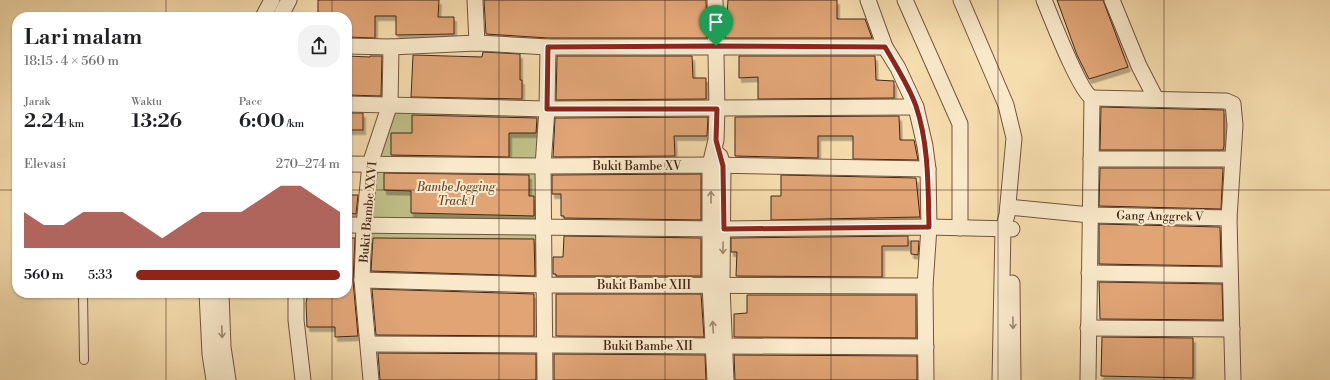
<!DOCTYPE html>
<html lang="id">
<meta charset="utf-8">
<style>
:root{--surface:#fff;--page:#f2f2f2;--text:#202124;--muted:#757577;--accent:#8f2418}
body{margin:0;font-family:"Libre Bodoni",serif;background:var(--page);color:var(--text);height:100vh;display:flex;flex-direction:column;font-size:15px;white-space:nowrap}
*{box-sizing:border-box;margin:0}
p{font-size:13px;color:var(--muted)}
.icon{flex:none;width:22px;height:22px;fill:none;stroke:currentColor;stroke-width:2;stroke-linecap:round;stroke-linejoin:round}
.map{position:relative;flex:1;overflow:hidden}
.details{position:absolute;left:12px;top:12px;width:340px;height:286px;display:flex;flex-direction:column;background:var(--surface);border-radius:16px;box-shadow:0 1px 3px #0004}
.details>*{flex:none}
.pin{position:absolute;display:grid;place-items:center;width:34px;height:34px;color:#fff;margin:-41px -17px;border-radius:50% 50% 50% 0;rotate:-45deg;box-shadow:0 0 4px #0007}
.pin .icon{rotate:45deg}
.round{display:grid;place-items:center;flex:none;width:42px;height:42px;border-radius:16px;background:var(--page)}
.headline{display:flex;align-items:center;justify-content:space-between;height:68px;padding:0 12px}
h1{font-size:22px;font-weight:600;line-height:30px}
.figures{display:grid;grid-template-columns:repeat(3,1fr);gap:6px;height:68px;padding:4px 12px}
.figures div{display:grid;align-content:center}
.figures b{font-size:20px;font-weight:600}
.figures small{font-size:11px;font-weight:400}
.figures p{font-size:11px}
.chart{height:112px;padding:8px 12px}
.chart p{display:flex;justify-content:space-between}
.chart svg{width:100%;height:72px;margin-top:4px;fill:var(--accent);opacity:.7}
ul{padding:0 12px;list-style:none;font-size:13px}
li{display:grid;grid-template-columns:64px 48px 1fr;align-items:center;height:30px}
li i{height:10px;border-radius:5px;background:var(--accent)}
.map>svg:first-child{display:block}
.green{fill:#c0c088;stroke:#827450}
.building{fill:#e0a475;stroke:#452717;filter:url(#shadow)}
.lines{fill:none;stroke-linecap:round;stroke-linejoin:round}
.service-casing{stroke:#71543d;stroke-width:10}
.minor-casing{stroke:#71543d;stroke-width:17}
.service{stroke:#f9e9ca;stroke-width:8}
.minor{stroke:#f9e9ca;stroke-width:15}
.oneway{stroke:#9f8870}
.route-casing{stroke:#fff;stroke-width:8}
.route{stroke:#8f2418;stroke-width:5}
.grid{fill:none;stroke:#452717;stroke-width:1;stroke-opacity:0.55}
.labels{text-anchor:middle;stroke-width:4;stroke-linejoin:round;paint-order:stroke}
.street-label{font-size:12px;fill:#452717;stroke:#f9e9ca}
.park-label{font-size:12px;font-style:italic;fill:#644d33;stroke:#f9e9ca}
</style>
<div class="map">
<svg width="1330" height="380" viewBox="0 0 1330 380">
<defs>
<filter id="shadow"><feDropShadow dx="2.5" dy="4.5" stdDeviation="0" flood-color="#0004"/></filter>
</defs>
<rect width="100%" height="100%" fill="#f6ddae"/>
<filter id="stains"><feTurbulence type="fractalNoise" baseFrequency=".005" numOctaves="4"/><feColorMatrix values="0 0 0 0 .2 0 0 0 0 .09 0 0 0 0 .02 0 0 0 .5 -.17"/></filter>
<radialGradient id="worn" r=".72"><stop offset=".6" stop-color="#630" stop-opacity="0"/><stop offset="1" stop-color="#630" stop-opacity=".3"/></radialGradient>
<polygon class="green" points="390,104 547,109 544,285 362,280 364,225"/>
<g class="building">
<polygon points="318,0 439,0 438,17 454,17 454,34 396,35 396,16 375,16 375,38 347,37 347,17 318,17"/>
<polygon points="484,0 706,0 707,38 548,38 486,34"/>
<polygon points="728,0 837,0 837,19 865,19 872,38 725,38 724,15 727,15"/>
<polygon points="1057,0 1103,0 1128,67 1089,79 1077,55"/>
<polygon points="483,52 520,54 520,80 522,80 522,99 411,97 413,55 482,57"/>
<polygon points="347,56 370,57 370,56 382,56 381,96 347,95"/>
<polygon points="557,56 692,56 693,78 706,78 706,99 556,100"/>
<polygon points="739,56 875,56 876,80 894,81 894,98 758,99 758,77 739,78"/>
<polygon points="1101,107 1224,110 1224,146 1223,150 1100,150"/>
<rect x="347" y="113" width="16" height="17"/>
<polygon points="412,115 537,118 536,133 509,133 509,157 391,155 391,133 412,133"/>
<polygon points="899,116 900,140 914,140 918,160 853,159 853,136 818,136 818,158 735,156 735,117"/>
<polygon points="708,117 707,136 674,136 675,156 553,157 555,118"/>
<polygon points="1100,168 1223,168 1221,209 1099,206"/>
<polygon points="384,173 529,175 529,196 534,196 534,216 411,213 411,191 384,190"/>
<polygon points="701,174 701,220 564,218 564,216 561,216 561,194 552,194 552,175"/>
<polygon points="781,175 916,178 920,217 771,220 771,196 781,196"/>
<polygon points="347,195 358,195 356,214 347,213"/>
<polygon points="1099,224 1220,227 1221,266 1099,264"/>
<polygon points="564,236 701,238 701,276 556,276 556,274 553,274 553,257 563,257"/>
<polygon points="908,236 908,246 882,246 882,277 736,276 737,252 731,252 731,238"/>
<polygon points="347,238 355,238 353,281 358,336 335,337 335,327 307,327 306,303 308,293 347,293"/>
<polygon points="373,238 534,239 535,274 534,276 371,271"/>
<polygon points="911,241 919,241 918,255 911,254"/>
<polygon points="1099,282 1222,284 1223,320 1100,319"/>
<polygon points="372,289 534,294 534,336 376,335"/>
<polygon points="556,294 701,294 704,337 556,336"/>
<polygon points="747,295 916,295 916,338 734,337 734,314 747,313"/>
<polygon points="1102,337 1193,338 1193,378 1101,376"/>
<polygon points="378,353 536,354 536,380 380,380"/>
<polygon points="554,354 705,355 706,380 554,380"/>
<polygon points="734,355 917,356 917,380 735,380"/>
</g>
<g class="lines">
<g class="service-casing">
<polyline id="service" points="83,293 84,360"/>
</g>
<g class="minor-casing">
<g id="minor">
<polyline points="475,0 477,43"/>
<polyline points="715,0 717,109 716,140 710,165 710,285 715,380"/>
<polyline points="868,0 885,47 898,68 916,107 925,146 928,169 929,227 925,286 926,380"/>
<polyline points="905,0 960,124 960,228"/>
<polyline points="961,0 1006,105 1014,138 1007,215 1003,229 1000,380"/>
<path d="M1044 0C1051 17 1080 92 1092 98L1088 380"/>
<polyline points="1112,0 1139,66 1156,99"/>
<polyline points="263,17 272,0"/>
<polyline points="280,17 289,0"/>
<polyline points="347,46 391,47 477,43 548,47 885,47"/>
<polyline points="1092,98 1226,101 1233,104 1235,125 1229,218 1233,380"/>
<polyline points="347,104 547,109 916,107"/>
<polyline points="720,156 723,166 722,286 726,380"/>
<polyline points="1091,159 1232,159"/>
<polyline points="347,164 543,166 710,165 928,169"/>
<polyline points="1008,207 1090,215 1229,218"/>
<polyline points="347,225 723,229 929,227 1012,229"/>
<polyline points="1089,273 1230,275"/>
<polyline points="362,280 544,285 925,286"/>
<polyline points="1012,283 1013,380"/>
<polyline points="207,293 210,354 214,380"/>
<polyline points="221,293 223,347 228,380"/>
<polyline points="296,293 296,320 303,380"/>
<polyline points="1088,328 1232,329"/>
<polyline points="369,344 926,347"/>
<polyline points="371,380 362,280 364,225 370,164 390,104 391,47"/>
<polyline points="545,380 543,166 547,109 548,47"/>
</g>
</g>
<use href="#service" class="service"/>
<use href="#minor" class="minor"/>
</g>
<defs><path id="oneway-shaft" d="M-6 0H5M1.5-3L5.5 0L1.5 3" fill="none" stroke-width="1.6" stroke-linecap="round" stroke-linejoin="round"/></defs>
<g class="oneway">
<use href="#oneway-shaft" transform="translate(711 197) rotate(-91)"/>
<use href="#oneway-shaft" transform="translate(723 248) rotate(91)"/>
<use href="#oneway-shaft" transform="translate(1013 323) rotate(89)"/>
<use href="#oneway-shaft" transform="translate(713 327) rotate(-94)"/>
<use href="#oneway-shaft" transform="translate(222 332) rotate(88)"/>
</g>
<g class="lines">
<g class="route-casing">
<path id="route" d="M716 46 885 47C896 66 909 86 916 106 929 145 928 187 929 227L724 229 723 166 716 140 717 109H547L548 47Z"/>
</g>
<use href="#route" class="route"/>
</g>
<path class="grid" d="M166 0V17M332 0V17M499 0V380M665 0V380M831 0V380M998 0V380M1164 0V380M0 190H17M347 190H1330M166 293V380M332 293V380"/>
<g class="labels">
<g class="street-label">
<text x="637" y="170">Bukit Bambe XV</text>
<text transform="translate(368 212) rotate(-85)" y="4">Bukit Bambe XXVI</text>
<text transform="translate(1160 216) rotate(1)" y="4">Gang Anggrek V</text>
<text x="644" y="289">Bukit Bambe XIII</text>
<text x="648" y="350">Bukit Bambe XII</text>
</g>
<g class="park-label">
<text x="456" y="191">Bambe Jogging<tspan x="456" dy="14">Track 1</tspan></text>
</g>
</g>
<rect width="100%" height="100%" filter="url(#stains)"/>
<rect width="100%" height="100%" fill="url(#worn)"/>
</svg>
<div class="pin" style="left:716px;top:46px;background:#1e9e55"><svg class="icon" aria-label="arrive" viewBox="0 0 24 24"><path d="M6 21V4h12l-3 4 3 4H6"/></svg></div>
<section class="details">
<div class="headline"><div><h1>Lari malam</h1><p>18:15 · 4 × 560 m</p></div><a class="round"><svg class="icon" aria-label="share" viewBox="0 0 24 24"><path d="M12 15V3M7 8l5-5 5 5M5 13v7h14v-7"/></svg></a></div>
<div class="figures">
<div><p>Jarak</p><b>2.24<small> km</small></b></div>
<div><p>Waktu</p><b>13:26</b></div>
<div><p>Pace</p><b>6:00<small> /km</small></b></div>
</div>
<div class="chart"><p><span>Elevasi</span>270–274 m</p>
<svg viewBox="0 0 160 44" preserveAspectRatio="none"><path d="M0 44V22L10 30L20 30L30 22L40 22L50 22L60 30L70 38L80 30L90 22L100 22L110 22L120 14L130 6L140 6L150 14L160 22V44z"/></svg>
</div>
<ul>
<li><b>560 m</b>5:33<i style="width:100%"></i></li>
</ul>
</section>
</div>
